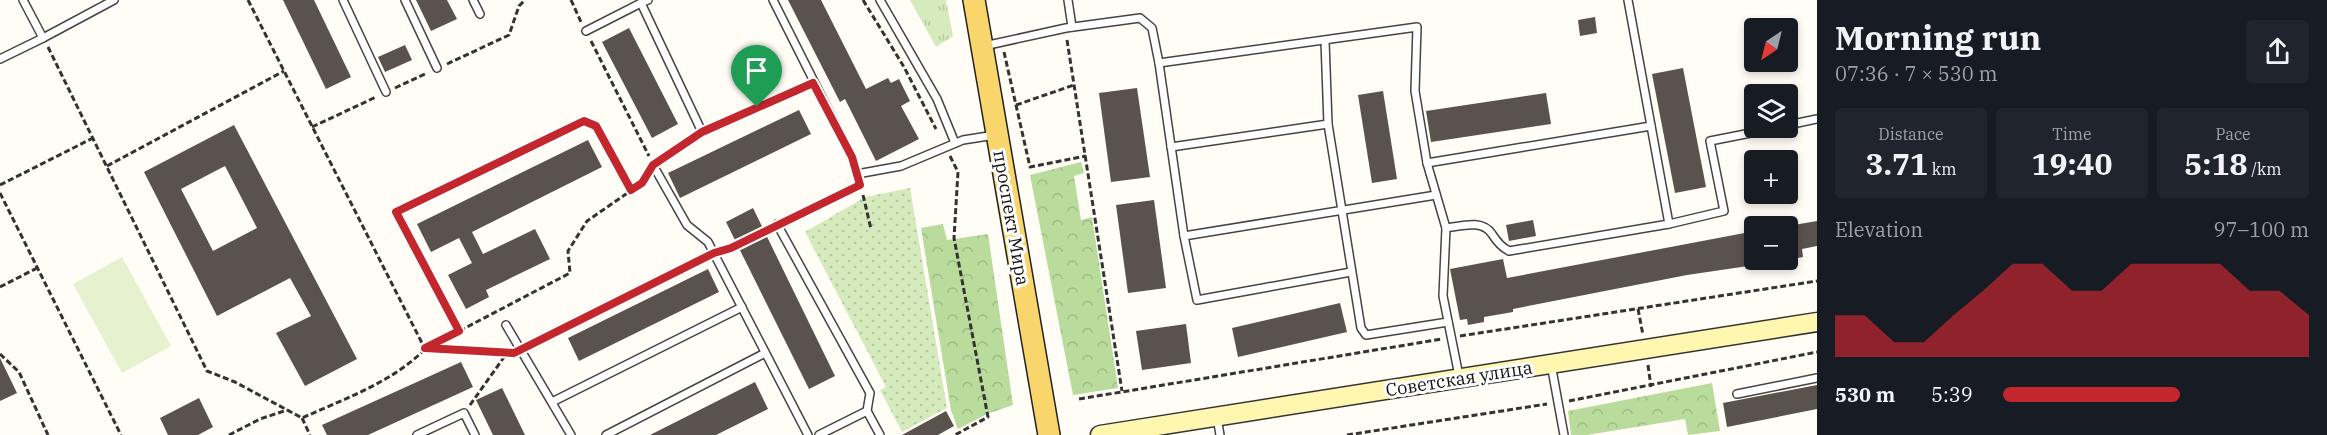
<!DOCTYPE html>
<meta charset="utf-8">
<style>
:root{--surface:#171b24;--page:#20242c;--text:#f1f3f6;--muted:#9ea1a6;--accent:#c4262e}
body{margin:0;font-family:"IBM Plex Serif",serif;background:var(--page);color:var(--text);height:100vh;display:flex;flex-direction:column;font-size:22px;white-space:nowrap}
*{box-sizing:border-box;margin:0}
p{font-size:20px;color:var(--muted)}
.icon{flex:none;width:33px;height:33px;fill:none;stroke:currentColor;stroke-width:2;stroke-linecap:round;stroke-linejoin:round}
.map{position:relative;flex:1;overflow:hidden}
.drawer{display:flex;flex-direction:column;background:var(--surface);width:510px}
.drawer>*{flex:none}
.needle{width:39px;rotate:215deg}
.controls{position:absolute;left:1744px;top:18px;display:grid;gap:12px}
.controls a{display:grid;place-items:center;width:54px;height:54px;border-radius:6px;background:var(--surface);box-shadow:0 3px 9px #0003;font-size:30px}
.pin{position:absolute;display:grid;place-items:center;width:51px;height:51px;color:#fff;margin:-62px -26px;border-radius:50% 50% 50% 0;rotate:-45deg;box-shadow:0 0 6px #0007}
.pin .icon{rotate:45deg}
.round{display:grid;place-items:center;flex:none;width:63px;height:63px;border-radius:6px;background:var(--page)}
.summary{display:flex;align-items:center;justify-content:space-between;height:102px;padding:0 18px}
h1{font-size:33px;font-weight:800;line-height:45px}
.figures{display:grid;grid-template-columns:repeat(3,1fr);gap:9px;height:102px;padding:6px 18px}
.figures div{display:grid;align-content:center;border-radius:6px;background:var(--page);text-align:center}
.figures b{font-size:30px;font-weight:800}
.figures small{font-size:16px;font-weight:400}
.figures p{font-size:16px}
.chart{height:168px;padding:12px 18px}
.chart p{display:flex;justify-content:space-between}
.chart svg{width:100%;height:108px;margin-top:6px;fill:var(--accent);opacity:.7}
ul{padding:0 18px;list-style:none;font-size:20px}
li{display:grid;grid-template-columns:96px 72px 1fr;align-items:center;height:45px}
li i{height:15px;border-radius:8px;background:var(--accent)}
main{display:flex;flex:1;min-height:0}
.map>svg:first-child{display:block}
.grass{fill:url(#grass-tufts)}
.forest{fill:url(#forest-crowns)}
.park{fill:url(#park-dots)}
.pitch{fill:#e6f2cf}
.building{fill:#5a524d;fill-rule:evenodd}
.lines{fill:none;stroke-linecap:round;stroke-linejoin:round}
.service-casing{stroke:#444;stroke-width:10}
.secondary-casing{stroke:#333;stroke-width:21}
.primary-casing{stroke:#222;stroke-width:24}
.path{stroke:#333;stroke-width:3;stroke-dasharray:6 3;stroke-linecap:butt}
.service{stroke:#fff;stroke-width:7}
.secondary{stroke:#fff6b0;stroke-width:18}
.primary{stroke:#f9d66b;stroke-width:21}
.route-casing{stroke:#fff;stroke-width:12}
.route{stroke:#c4262e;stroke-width:8}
.labels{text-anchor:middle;stroke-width:6;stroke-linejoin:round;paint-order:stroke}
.street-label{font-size:18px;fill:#111;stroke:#fff}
</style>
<main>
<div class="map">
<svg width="1817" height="435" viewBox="0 0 1817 435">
<defs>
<pattern id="grass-tufts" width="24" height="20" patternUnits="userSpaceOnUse" patternTransform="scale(1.5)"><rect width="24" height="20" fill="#d5ebbd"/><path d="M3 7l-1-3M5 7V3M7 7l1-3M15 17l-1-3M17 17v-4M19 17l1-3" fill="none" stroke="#b6c8a1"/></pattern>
<pattern id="forest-crowns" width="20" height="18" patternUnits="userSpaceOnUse" patternTransform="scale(1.5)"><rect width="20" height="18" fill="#b9dc9c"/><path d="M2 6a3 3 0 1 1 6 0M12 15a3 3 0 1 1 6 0" fill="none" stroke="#9ebc85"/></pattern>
<pattern id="park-dots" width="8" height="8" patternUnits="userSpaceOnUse" patternTransform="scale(1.5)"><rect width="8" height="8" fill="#d5ebbd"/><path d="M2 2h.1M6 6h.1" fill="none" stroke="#b6c8a1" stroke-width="1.8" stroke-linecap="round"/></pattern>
</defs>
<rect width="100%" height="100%" fill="#fffdf5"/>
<polygon class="grass" points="910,0 946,0 953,36 936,47"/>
<g class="forest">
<polygon points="1081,162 1084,173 1074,176 1081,220 1092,217 1118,388 1073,395 1030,175"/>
<polygon points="943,224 947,240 988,234 1013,405 987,414 958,429 951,410 921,228"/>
<polygon points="1712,383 1720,431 1688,435 1685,419 1587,435 1571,435 1568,411"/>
</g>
<polygon class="park" points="910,188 947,408 902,432 880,390 886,387 805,232 865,197"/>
<polygon class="pitch" points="122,257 171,346 122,373 73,284"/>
<g class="building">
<polygon points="283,0 314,0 351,77 326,89"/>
<polygon points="416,0 447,0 457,19 431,31"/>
<polygon points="788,0 821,0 866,89 888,78 891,83 899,79 910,101 901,106 919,139 876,161 845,99 840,102"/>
<polygon points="1595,17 1597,33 1580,36 1578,20"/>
<polygon points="629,28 678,124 652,138 602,42"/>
<polygon points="405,45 412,60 385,72 378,57"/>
<polygon points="1683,68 1706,187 1675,193 1652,74"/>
<polygon points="1137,88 1150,177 1111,182 1099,93"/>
<polygon points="1383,91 1397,179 1372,183 1358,95"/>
<polygon points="1546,93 1551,124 1431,142 1426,111"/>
<polygon points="799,110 811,134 680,198 668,173"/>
<path d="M234 125 357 359 305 386 276 333 311 316 290 278 217 316 144 172ZM225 166 257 228 213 251 181 189Z"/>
<polygon points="588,140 602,167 472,232 483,254 535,229 550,259 486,290 489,297 466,309 448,275 472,263 459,238 431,252 417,224"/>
<polygon points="1154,200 1166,288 1128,293 1116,205"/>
<polygon points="753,208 835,376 809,389 726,222"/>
<polygon points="1533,220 1536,236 1509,241 1506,225"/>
<polygon points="1817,221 1817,246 1802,249 1803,257 1788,260 1788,226"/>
<polygon points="1755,231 1755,265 1687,275 1513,309 1513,312 1484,317 1484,322 1468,325 1467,319 1460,320 1450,269 1503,259 1507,278"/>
<polygon points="708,269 719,292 579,361 568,338"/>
<polygon points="1340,303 1347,332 1238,357 1232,328"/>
<polygon points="1186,324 1191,363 1142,370 1136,331"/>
<polygon points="0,358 17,393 0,401"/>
<polygon points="461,362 473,387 368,435 327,435 322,425"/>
<polygon points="755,382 768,409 716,435 650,435"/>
<polygon points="1817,385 1817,409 1727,427 1723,403"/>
<polygon points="502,388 525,435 493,435 476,400"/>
<polygon points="199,398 213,427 198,435 168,435 160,418"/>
<polygon points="946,411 954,426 938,435 902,435"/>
</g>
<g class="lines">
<g class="service-casing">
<g id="service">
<polyline points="343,0 386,92"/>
<polyline points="405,0 437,68"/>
<polyline points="473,0 480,14"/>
<polyline points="648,0 641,3 702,132 813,83"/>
<polyline points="773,0 852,157 860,185"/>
<polyline points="880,0 937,99 955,143"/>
<polyline points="1068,0 1072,27"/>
<polyline points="586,31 641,3"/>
<polyline points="43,38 114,0"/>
<polyline points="1325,41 1328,124 1361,328 1366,335 1448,322"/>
<polyline points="984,46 1066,28 1140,18 1152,28 1159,63 1417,27 1415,91 1427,163 1446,228 1443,296 1459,376"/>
<polyline points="0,59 43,38 23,0"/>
<polyline points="1159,63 1184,236 1197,300 1351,272"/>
<polyline points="1788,125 1817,119"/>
<polyline points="702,132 653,165 687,225 708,242 808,435"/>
<polyline points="1171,147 1328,124"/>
<polyline points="1427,163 1651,126"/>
<polyline points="857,174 901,166 963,140 995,135"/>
<polyline points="777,224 870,393 867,411"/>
<polyline points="1669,224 1724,211 1710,141 1776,128"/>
<path d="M1446 228C1462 226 1482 219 1492 234 1497 242 1501 247 1509 251L1669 224 1628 0"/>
<polyline points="1184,236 1436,195"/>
<polyline points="506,325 571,435"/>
<polyline points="1551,364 1564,435"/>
<polyline points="1737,394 1817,378"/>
<polyline points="552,402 742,307"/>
<polyline points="1217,417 1220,435"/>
<polyline points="417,435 464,413 475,435"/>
<polyline points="606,435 765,353"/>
<polyline points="819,435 867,411 880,435"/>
</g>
</g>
<g class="secondary-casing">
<polyline id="secondary" points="1100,435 1817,322"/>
</g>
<g class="primary-casing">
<polyline id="primary" points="974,0 1049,435"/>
</g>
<g class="path">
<polyline points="248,0 425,349"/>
<polyline points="571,0 581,22"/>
<polyline points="863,0 904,67 936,129"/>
<polyline points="1067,40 1122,391"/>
<polyline points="591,41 649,156"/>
<path d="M48 47 207 371 235 382 302 418C344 399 393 382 425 349L570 273 568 251 587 221 642 183 647 175"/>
<polyline points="1004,52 1030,167 1086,156"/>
<polyline points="447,64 509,35 519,6 525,0"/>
<polyline points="395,88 427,73"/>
<polyline points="1016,105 1074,85"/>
<polyline points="312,127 376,97"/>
<polyline points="950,156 958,172 954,238 988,417 955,435"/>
<polyline points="107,166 284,71"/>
<polyline points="0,185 93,138"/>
<polyline points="0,193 121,435"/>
<polyline points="863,195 871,229"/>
<polyline points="785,220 849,188"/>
<polyline points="724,250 769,228"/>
<polyline points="0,287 39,267"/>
<polyline points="1638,309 1643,335"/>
<polyline points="459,331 396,212 584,121 596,126 631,190"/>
<polyline points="1460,336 1817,281"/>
<polyline points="530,346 704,258"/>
<polyline points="427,349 510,353"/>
<polyline points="0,354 19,372 48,435"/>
<polyline points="1648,365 1651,387"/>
<polyline points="1079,399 1442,339"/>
<polyline points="1569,401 1817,352"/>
<polyline points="470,405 507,353"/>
<polyline points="302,418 310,435"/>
<polyline points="229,435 260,419 287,410"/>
<polyline points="1347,435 1547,404"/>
</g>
<use href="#service" class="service"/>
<use href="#secondary" class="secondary"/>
<use href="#primary" class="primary"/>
</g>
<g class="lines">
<g class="route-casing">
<polygon id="route" points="813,83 852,157 860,185 731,248 714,253 514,353 425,348 459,331 396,212 584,121 596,126 631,190 642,183 653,165 702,132"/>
</g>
<use href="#route" class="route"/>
</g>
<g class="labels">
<g class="street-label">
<text transform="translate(1011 218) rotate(80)" y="6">проспект Мира</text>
<text transform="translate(1459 379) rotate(-9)" y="6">Советская улица</text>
</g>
</g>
</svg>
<div class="controls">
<a><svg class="needle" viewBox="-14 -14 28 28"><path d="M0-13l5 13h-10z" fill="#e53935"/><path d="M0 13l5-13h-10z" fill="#9ea1a6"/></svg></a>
<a><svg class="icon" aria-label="layers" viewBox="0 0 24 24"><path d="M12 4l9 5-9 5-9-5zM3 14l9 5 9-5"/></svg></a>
<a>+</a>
<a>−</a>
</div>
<div class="pin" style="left:757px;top:107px;background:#1e9e55"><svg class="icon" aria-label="arrive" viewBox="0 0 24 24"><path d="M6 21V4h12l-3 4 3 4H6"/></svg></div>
</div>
<section class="drawer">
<div class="summary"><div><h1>Morning run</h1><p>07:36 · 7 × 530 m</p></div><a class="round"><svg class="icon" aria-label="share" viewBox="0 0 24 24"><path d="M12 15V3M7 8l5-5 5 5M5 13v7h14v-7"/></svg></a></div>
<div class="figures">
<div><p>Distance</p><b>3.71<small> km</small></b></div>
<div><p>Time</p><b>19:40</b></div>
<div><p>Pace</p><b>5:18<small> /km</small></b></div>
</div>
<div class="chart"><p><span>Elevation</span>97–100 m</p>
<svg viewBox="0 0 160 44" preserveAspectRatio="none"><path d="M0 44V27L10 27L20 38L30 38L40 27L50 17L60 6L70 6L80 17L90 17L100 6L110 6L120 6L130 6L140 17L150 17L160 27V44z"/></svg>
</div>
<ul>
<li><b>530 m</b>5:39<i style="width:58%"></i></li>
</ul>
</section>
</main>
